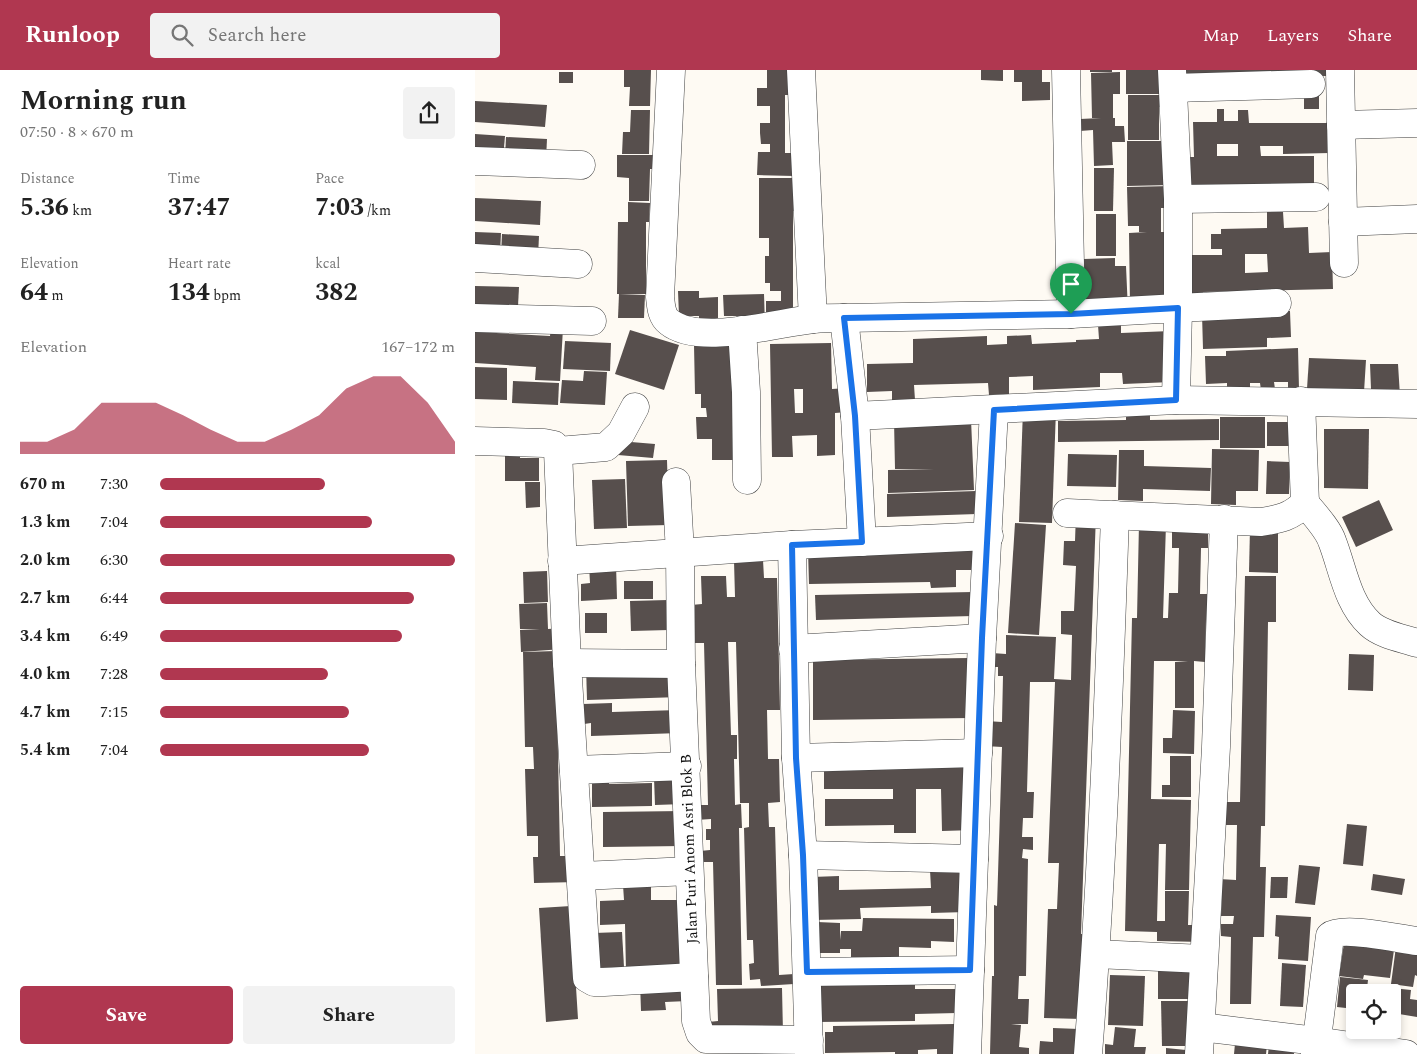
<!DOCTYPE html>
<meta charset="utf-8">
<style>
:root{--surface:#fff;--page:#f2f2f2;--text:#222;--muted:#767676;--accent:#b03750}
body{margin:0;font-family:Spectral,serif;background:var(--page);color:var(--text);height:100vh;display:flex;flex-direction:column;font-size:19px;white-space:nowrap}
*{box-sizing:border-box;margin:0}
p{font-size:16px;color:var(--muted)}
.icon{flex:none;width:28px;height:28px;fill:none;stroke:currentColor;stroke-width:2;stroke-linecap:round;stroke-linejoin:round}
.map{position:relative;flex:1;overflow:hidden}
.details{display:flex;flex-direction:column;background:var(--surface);width:475px}
.details>*{flex:none}
.buttons{position:absolute;left:871px;top:914px;display:grid;gap:10px}
.buttons a{display:grid;place-items:center;width:55px;height:55px;border-radius:5px;background:var(--surface);box-shadow:0 2px 8px #0003;font-size:25px}
.pin{position:absolute;display:grid;place-items:center;width:42px;height:42px;color:#fff;margin:-51px -21px;border-radius:50% 50% 50% 0;rotate:-45deg;box-shadow:0 0 5px #0007}
.pin .icon{rotate:45deg}
.round{display:grid;place-items:center;flex:none;width:52px;height:52px;border-radius:5px;background:var(--page)}
.overview{display:flex;align-items:center;justify-content:space-between;height:85px;padding:0 20px}
h1{font-size:28px;font-weight:700;line-height:38px}
.stats{display:grid;grid-template-columns:repeat(3,1fr);gap:8px;height:85px;padding:5px 20px}
.stats div{display:grid;align-content:center}
.stats b{font-size:25px;font-weight:700}
.stats small{font-size:14px;font-weight:400}
.stats p{font-size:14px}
.chart{height:140px;padding:10px 20px}
.chart p{display:flex;justify-content:space-between}
.chart svg{width:100%;height:90px;margin-top:5px;fill:var(--accent);opacity:.7}
.button{display:flex;gap:10px;margin-top:auto;padding:10px 20px}
.button a{flex:1;height:58px;border-radius:5px;background:var(--accent);color:#fff;font-size:20px;font-weight:700;line-height:58px;text-align:center}
.button a+a{background:var(--page);color:var(--text)}
ul{padding:0 20px;list-style:none;font-size:16px}
li{display:grid;grid-template-columns:80px 60px 1fr;align-items:center;height:38px}
li i{height:12px;border-radius:6px;background:var(--accent)}
header{display:flex;align-items:center;gap:30px;box-sizing:border-box;height:70px;padding:0 25px;background:var(--accent);color:#fff}
header strong{font-size:24px}
nav{display:flex;gap:28px;margin-inline-start:auto;font-size:18px}
.search{width:350px;height:45px;background:var(--page);display:flex;align-items:center;gap:12px;box-sizing:border-box;padding:0 18px;border-radius:5px;color:var(--muted);font-size:19px}
main{display:flex;flex:1;min-height:0}
.map>svg:first-child{display:block}
.building{fill:#574f4d;fill-rule:evenodd}
.lines{fill:none;stroke-linecap:round;stroke-linejoin:round}
.minor-casing{stroke:#424242;stroke-width:29}
.minor{stroke:#fff;stroke-width:28}
.route-casing{stroke:#fff;stroke-width:10}
.route{stroke:#1a73e8;stroke-width:6}
.labels{text-anchor:middle;stroke-width:5;stroke-linejoin:round;paint-order:stroke}
.street-label{font-size:15px;fill:#0f0f0f;stroke:#fff}
</style>
<header>
<strong>Runloop</strong>
<div class="search"><svg class="icon" aria-label="search" viewBox="0 0 24 24"><circle cx="10" cy="10" r="6"/><path d="M15 15l6 6"/></svg>Search here</div>
<nav><a>Map</a><a>Layers</a><a>Share</a></nav>
</header>
<main>
<section class="details">
<div class="overview"><div><h1>Morning run</h1><p>07:50 · 8 × 670 m</p></div><a class="round"><svg class="icon" aria-label="share" viewBox="0 0 24 24"><path d="M12 15V3M7 8l5-5 5 5M5 13v7h14v-7"/></svg></a></div>
<div class="stats">
<div><p>Distance</p><b>5.36<small> km</small></b></div>
<div><p>Time</p><b>37:47</b></div>
<div><p>Pace</p><b>7:03<small> /km</small></b></div>
</div>
<div class="stats">
<div><p>Elevation</p><b>64<small> m</small></b></div>
<div><p>Heart rate</p><b>134<small> bpm</small></b></div>
<div><p>kcal</p><b>382</b></div>
</div>
<div class="chart"><p><span>Elevation</span>167–172 m</p>
<svg viewBox="0 0 160 44" preserveAspectRatio="none"><path d="M0 44V38L10 38L20 32L30 19L40 19L50 19L60 25L70 32L80 38L90 38L100 32L110 25L120 12L130 6L140 6L150 19L160 38V44z"/></svg>
</div>
<ul>
<li><b>670 m</b>7:30<i style="width:56%"></i></li>
<li><b>1.3 km</b>7:04<i style="width:72%"></i></li>
<li><b>2.0 km</b>6:30<i style="width:100%"></i></li>
<li><b>2.7 km</b>6:44<i style="width:86%"></i></li>
<li><b>3.4 km</b>6:49<i style="width:82%"></i></li>
<li><b>4.0 km</b>7:28<i style="width:57%"></i></li>
<li><b>4.7 km</b>7:15<i style="width:64%"></i></li>
<li><b>5.4 km</b>7:04<i style="width:71%"></i></li>
</ul>
<div class="button"><a>Save</a><a>Share</a></div>
</section>
<div class="map">
<svg width="942" height="984" viewBox="0 0 942 984">
<rect width="100%" height="100%" fill="#fefaf3"/>
<g class="building">
<polygon points="149,0 176,0 175,36 154,36 155,17 149,17"/>
<polygon points="292,0 319,0 319,25 310,25 310,83 320,83 319,106 282,105 283,82 295,82 295,74 286,74 285,63 285,53 295,53 295,36 282,36 282,18 292,18"/>
<polygon points="506,0 528,0 528,11 506,10"/>
<polygon points="539,0 567,0 567,12 575,12 575,30 547,31 547,12 539,12"/>
<rect x="615" y="0" width="22" height="2"/>
<rect x="651" y="0" width="33" height="24"/>
<polygon points="711,0 853,0 853,6 759,7 711,15"/>
<rect x="84" y="2" width="14" height="11"/>
<polygon points="645,2 645,24 638,24 638,48 640,48 640,56 649,56 650,72 637,72 638,95 619,96 618,60 605,61 605,49 626,48 617,48 616,3"/>
<polygon points="653,25 693,25 693,37 684,37 684,70 653,70"/>
<rect x="829" y="26" width="15" height="13"/>
<polygon points="0,31 72,35 70,57 0,52"/>
<path d="M742 39H749V51H763V40H773L774 53H855V83L808 84V76H785L786 86H839V119L714 120V87H719L718 52H742ZM742 74H763V86H742Z"/>
<polygon points="156,40 175,40 174,84 147,84 148,62 155,62"/>
<polygon points="0,64 30,66 28,89 0,87"/>
<polygon points="31,67 72,69 71,90 30,88"/>
<polygon points="652,71 696,71 696,115 652,116"/>
<polygon points="142,85 186,85 185,99 175,99 174,131 154,131 154,108 142,107"/>
<polygon points="619,98 639,98 638,141 619,141"/>
<polygon points="284,108 326,108 326,141 318,141 318,251 291,251 291,231 306,231 306,221 295,221 295,213 290,213 290,186 294,186 294,168 284,168"/>
<polygon points="696,116 697,138 686,138 686,162 701,162 690,234 655,235 654,163 672,162 664,162 664,156 653,156 652,117"/>
<polygon points="0,128 66,131 65,155 0,151"/>
<polygon points="153,132 175,133 174,152 171,152 171,224 142,224 143,152 153,152"/>
<path d="M792 142H808L809 158 833 157 834 183 857 182 858 219 728 222V236H715L714 185H747V179H736V164H746V159L792 158ZM770 184H792L793 202 770 203Z"/>
<rect x="621" y="144" width="20" height="42"/>
<polygon points="0,162 26,163 25,184 0,183"/>
<polygon points="27,164 64,166 63,187 26,185"/>
<polygon points="640,188 640,196 651,196 653,241 610,242 609,189"/>
<polygon points="0,216 44,217 43,236 0,235"/>
<polygon points="203,221 224,221 224,228 243,227 243,261 224,261 224,246 204,246"/>
<polygon points="144,224 170,225 169,248 143,248"/>
<polygon points="289,224 290,256 268,256 267,246 249,246 248,225"/>
<polygon points="815,241 816,267 792,268 792,277 728,279 727,244"/>
<polygon points="0,252 22,253 21,263 75,266 76,257 88,258 85,311 60,310 61,297 0,293"/>
<polygon points="646,254 646,263 696,261 697,312 648,314 647,303 625,303 625,317 558,320 558,306 534,307 534,324 514,325 513,313 439,315 440,330 417,330 417,321 392,322 392,294 438,293 438,269 512,266 512,275 532,274 532,266 556,265 557,274 601,272 601,270 624,269 623,255"/>
<polygon points="155,260 204,275 189,320 140,304"/>
<polygon points="90,271 136,273 135,301 88,299"/>
<path d="M356 273 357 319 372 318 373 342 360 343V385L342 386V365L317 366 318 387H297L295 274ZM319 319H328V343H320Z"/>
<polygon points="267,274 259,390 237,390 237,369 222,369 221,347 232,347 231,338 226,338 226,324 220,324 219,275"/>
<polygon points="823,278 824,319 813,320 813,312 799,312 800,319 786,320 785,313 775,313 775,324 752,324 752,313 731,314 730,286 751,286 751,281"/>
<polygon points="834,288 891,290 889,322 832,319"/>
<polygon points="895,294 923,294 925,326 907,327 907,319 896,319"/>
<polygon points="0,297 32,298 32,330 0,329"/>
<polygon points="109,301 132,302 130,335 85,333 87,310 108,311"/>
<polygon points="38,311 84,313 83,335 37,333"/>
<polygon points="651,335 675,335 675,350 744,349 744,370 583,372 583,351 651,350"/>
<polygon points="548,339 581,339 577,453 544,452"/>
<rect x="745" y="347" width="45" height="31"/>
<polygon points="496,349 499,420 413,423 413,400 459,399 420,399 419,350"/>
<rect x="792" y="352" width="33" height="24"/>
<polygon points="849,359 894,359 893,419 849,418"/>
<polygon points="144,371 180,374 178,388 143,385"/>
<polygon points="30,374 45,374 45,388 64,388 64,411 30,411"/>
<polygon points="737,379 784,380 783,421 761,421 761,435 736,434"/>
<polygon points="644,380 669,380 669,396 736,398 735,421 668,419 668,431 643,430"/>
<polygon points="593,384 642,385 641,417 592,416"/>
<polygon points="192,390 194,455 153,456 151,391"/>
<polygon points="792,391 815,392 814,424 791,424"/>
<polygon points="150,409 152,458 119,459 117,410"/>
<polygon points="50,412 65,412 65,437 51,438"/>
<polygon points="501,421 502,444 412,447 412,424"/>
<polygon points="904,430 918,460 881,477 867,447"/>
<polygon points="601,443 621,444 606,864 610,864 607,949 569,948 573,839 582,839 584,793 573,793 580,612 555,612 552,722 559,722 558,748 548,748 547,767 558,767 558,780 548,779 547,788 553,789 551,906 538,906 544,906 543,929 554,929 553,954 536,954 546,955 544,977 554,978 554,984 515,984 517,906 519,906 519,835 522,836 527,677 510,676 511,651 527,652 528,606 523,606 523,597 517,597 517,583 531,584 531,565 581,567 579,609 596,610 597,565 586,564 586,541 599,541 601,496 588,495 589,471 600,471"/>
<polygon points="540,453 571,455 564,565 533,563"/>
<polygon points="664,453 691,454 688,548 693,548 694,523 703,523 704,478 697,478 697,454 733,454 733,478 726,478 725,524 737,524 737,549 731,549 730,592 719,591 719,638 700,638 700,592 713,591 679,591 676,729 716,730 714,820 690,820 691,774 684,774 682,851 690,851 690,821 714,821 713,855 728,855 728,872 682,871 682,862 650,861 657,548 662,548"/>
<polygon points="775,458 803,458 803,503 774,502"/>
<polygon points="503,478 504,500 481,500 481,517 456,518 455,512 334,514 333,480"/>
<polygon points="288,490 289,508 302,508 305,640 292,640 293,689 304,689 305,732 293,733 294,757 300,757 304,905 319,904 319,914 286,916 285,909 275,910 274,894 279,893 278,870 272,870 269,758 274,757 274,733 265,733 261,572 253,572 256,665 262,665 262,689 259,689 260,735 266,734 267,758 264,758 267,915 241,915 238,792 226,792 225,781 235,780 235,770 231,770 231,759 236,759 236,749 221,750 221,735 233,735 229,573 216,573 216,535 227,534 226,506 251,506 252,527 260,527 259,491"/>
<polygon points="141,494 142,529 106,531 106,514 115,513 114,495"/>
<polygon points="72,501 73,532 49,533 48,502"/>
<polygon points="770,506 801,506 801,552 793,552 790,756 786,756 785,797 791,797 789,867 778,867 776,934 755,934 756,867 746,866 746,854 758,854 759,846 746,846 747,823 744,809 761,810 762,755 749,755 749,732 765,732"/>
<rect x="149" y="511" width="29" height="18"/>
<polygon points="498,522 498,546 341,550 340,525"/>
<polygon points="193,530 194,560 156,561 155,531"/>
<polygon points="72,533 73,559 87,558 88,579 46,582 45,560 65,559 45,559 44,534"/>
<rect x="110" y="543" width="22" height="20"/>
<polygon points="81,581 85,786 103,786 103,812 59,813 58,787 63,787 63,766 52,766 50,699 59,699 58,677 50,677 48,582"/>
<polygon points="874,584 899,585 898,621 873,620"/>
<polygon points="495,588 496,648 338,650 338,590"/>
<polygon points="111,596 204,598 205,627 112,630"/>
<polygon points="137,633 137,642 204,640 205,663 116,666 116,653 109,654 108,634"/>
<polygon points="698,640 720,641 719,684 688,683 688,668 697,668"/>
<polygon points="695,686 716,686 716,727 687,727 687,715 695,715"/>
<polygon points="499,691 500,760 467,761 466,719 441,719 441,763 419,763 419,755 350,756 350,729 418,729 418,719 349,719 349,692"/>
<polygon points="134,702 134,714 177,713 177,736 117,737 117,703"/>
<polygon points="209,707 209,734 180,735 179,708"/>
<polygon points="208,741 208,776 128,777 128,742"/>
<polygon points="872,754 892,756 888,796 868,794"/>
<polygon points="824,795 845,797 840,835 820,833"/>
<polygon points="491,799 492,842 456,843 456,836 385,838 386,849 338,850 337,807 364,806 364,820 456,818 455,800"/>
<polygon points="898,804 930,809 927,825 896,820"/>
<polygon points="796,807 813,807 812,828 795,828"/>
<polygon points="176,814 176,830 207,830 209,901 151,902 150,854 125,855 125,831 149,830 148,815"/>
<polygon points="96,836 103,949 71,952 64,838"/>
<polygon points="801,845 836,847 833,891 803,889 804,867 800,866"/>
<polygon points="388,848 479,849 479,872 456,871 456,878 424,877 424,890 376,890 376,879 365,879 365,883 341,883 342,852 365,853 365,870 366,861 387,861"/>
<polygon points="147,862 149,897 120,898 119,863"/>
<polygon points="922,869 942,872 942,906 940,905 938,917 916,914"/>
<polygon points="869,873 919,880 915,908 889,905 888,909 864,906"/>
<polygon points="683,888 716,889 716,929 683,929"/>
<polygon points="807,893 831,895 828,937 805,936"/>
<polygon points="635,905 670,906 668,956 633,955"/>
<polygon points="865,907 893,910 892,919 909,922 880,922 880,939 862,937"/>
<polygon points="213,910 213,931 190,932 191,940 166,941 165,912"/>
<polygon points="440,912 440,919 482,919 482,943 440,944 440,951 341,952 340,913"/>
<polygon points="307,918 308,963 233,965 233,952 243,951 242,919"/>
<polygon points="917,918 936,920 935,929 942,930 942,947 918,943"/>
<polygon points="686,931 714,931 714,976 687,976"/>
<polygon points="479,954 480,984 462,984 462,979 443,980 443,984 420,984 420,982 350,983 350,962 358,962 358,956"/>
<polygon points="640,957 661,959 659,977 671,977 670,984 630,984 630,974 638,975"/>
<polygon points="578,958 604,959 602,984 564,984 565,971 578,972"/>
<polygon points="761,963 793,966 791,984 759,984"/>
<polygon points="795,966 821,969 819,984 793,984"/>
<polygon points="691,978 711,980 711,984 691,984"/>
</g>
<g class="lines">
<g class="minor-casing">
<g id="minor">
<path d="M196 0 185 227C186 235 186 246 194 252 224 276 301 253 338 249 349 248 359 248 369 248"/>
<polyline points="326,0 338,249"/>
<polyline points="591,0 596,244"/>
<polyline points="697,0 703,129 703,238 802,233"/>
<polyline points="865,0 869,193"/>
<polyline points="698,18 836,14"/>
<polyline points="866,55 942,53"/>
<polyline points="0,91 106,95"/>
<polyline points="703,129 841,127"/>
<polyline points="868,152 942,149"/>
<polyline points="0,188 103,194"/>
<polyline points="0,248 117,251"/>
<polyline points="267,260 271,322 272,410"/>
<polyline points="380,346 701,330 942,334"/>
<polyline points="0,371 69,373 79,375 83,381 92,593 112,908 119,912 129,912 219,907"/>
<polyline points="83,381 131,377 146,363 160,337"/>
<polyline points="201,412 205,482 206,594 221,951 225,963 231,969 334,970"/>
<path d="M830 433C838 443 853 459 857 471 868 499 872 533 895 554 907 565 927 568 942 573"/>
<path d="M592 443 786 452C805 449 816 447 830 433L826 331"/>
<polyline points="387,472 380,346 369,248 596,244 703,238 701,330"/>
<polyline points="317,475 321,688 328,785 334,984"/>
<polyline points="87,491 317,475 514,466"/>
<polyline points="318,579 507,568"/>
<polyline points="92,593 206,594"/>
<polyline points="321,688 503,683"/>
<polyline points="99,700 212,696"/>
<polyline points="328,785 499,789"/>
<polyline points="107,806 214,801"/>
<polyline points="621,884 728,889"/>
<polyline points="332,902 495,900"/>
<polyline points="726,957 841,971 931,984"/>
<polyline points="492,984 507,568 519,340"/>
<path d="M613 984C627 805 634 625 640 445"/>
<polyline points="724,984 741,677 749,449"/>
<path d="M840 984 855 866C868 856 924 869 942 871"/>
</g>
</g>
<use href="#minor" class="minor"/>
</g>
<g class="lines">
<g class="route-casing">
<polygon id="route" points="703,238 701,330 519,340 507,568 495,900 332,902 328,785 321,688 317,475 387,472 380,346 369,248 596,244"/>
</g>
<use href="#route" class="route"/>
</g>
<g class="labels">
<g class="street-label">
<text transform="translate(214 779) rotate(-92)" y="5">Jalan Puri Anom Asri Blok B</text>
</g>
</g>
</svg>
<div class="buttons">
<a><svg class="icon" aria-label="locate" viewBox="0 0 24 24"><circle cx="12" cy="12" r="6"/><path d="M12 2v4M12 18v4M2 12h4M18 12h4"/></svg></a>
</div>
<div class="pin" style="left:596px;top:244px;background:#1e9e55"><svg class="icon" aria-label="arrive" viewBox="0 0 24 24"><path d="M6 21V4h12l-3 4 3 4H6"/></svg></div>
</div>
</main>
